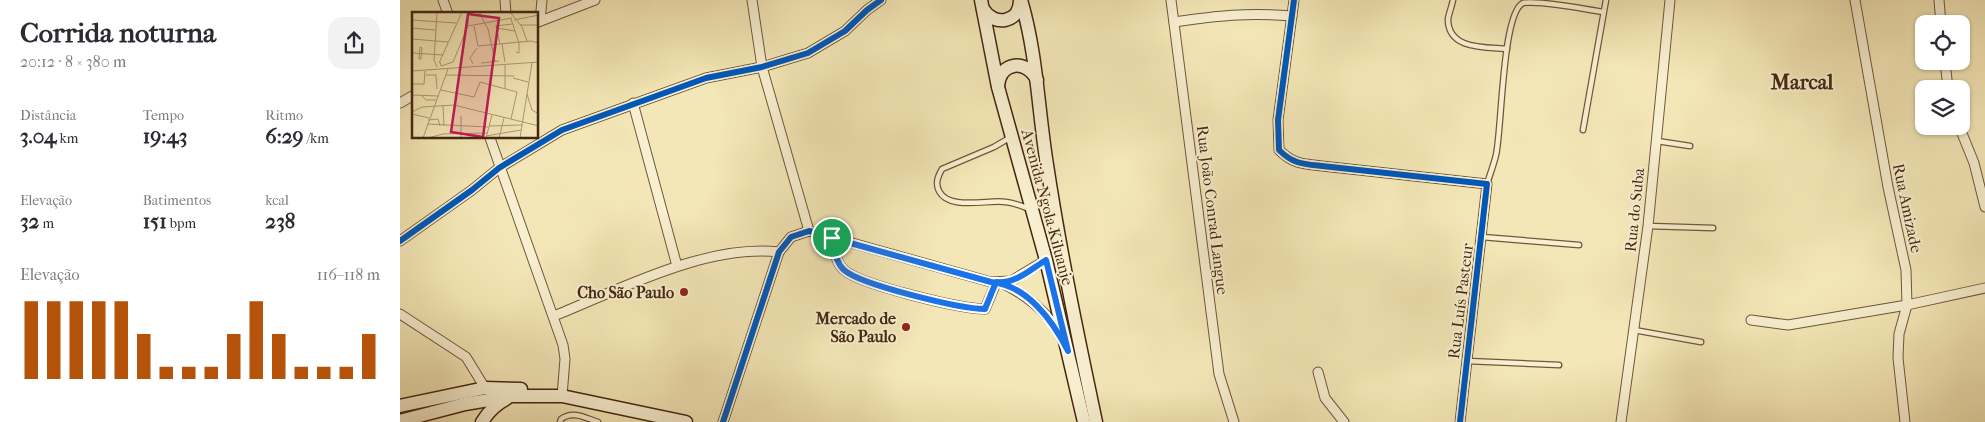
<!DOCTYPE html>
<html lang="pt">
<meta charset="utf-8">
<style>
:root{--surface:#fff;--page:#f2f2f3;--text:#2b2b33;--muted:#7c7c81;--accent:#b45309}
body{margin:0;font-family:"IM FELL French Canon",serif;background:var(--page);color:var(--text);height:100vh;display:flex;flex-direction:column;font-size:19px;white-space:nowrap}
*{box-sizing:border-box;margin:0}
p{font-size:16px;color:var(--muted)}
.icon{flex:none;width:28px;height:28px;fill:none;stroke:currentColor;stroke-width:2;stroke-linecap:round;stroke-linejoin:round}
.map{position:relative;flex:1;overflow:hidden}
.panel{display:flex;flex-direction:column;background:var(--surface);width:400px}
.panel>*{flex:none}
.controls{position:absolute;left:1515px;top:15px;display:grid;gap:10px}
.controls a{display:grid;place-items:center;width:55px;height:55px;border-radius:10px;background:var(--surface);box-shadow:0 1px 4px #0004;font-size:25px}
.pin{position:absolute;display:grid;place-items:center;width:42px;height:42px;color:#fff;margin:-21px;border:2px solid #fff;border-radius:50%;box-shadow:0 1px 5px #0007}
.round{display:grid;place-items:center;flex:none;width:52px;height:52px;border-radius:15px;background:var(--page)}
.head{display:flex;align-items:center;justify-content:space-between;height:85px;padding:0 20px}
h1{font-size:28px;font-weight:700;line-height:38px}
.figures{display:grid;grid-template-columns:repeat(3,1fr);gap:8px;height:85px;padding:5px 20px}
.figures div{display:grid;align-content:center}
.figures b{font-size:21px;font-weight:700}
.figures small{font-size:14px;font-weight:400}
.figures p{font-size:14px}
.chart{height:140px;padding:10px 20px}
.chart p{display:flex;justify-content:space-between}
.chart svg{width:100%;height:90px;margin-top:5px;stroke:var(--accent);stroke-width:6}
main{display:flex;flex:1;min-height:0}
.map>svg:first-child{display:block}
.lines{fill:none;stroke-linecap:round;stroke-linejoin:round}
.service-casing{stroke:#71573a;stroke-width:7}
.minor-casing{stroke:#71573a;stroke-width:11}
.secondary-casing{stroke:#452711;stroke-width:15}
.service{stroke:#f8efd0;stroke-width:4.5}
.minor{stroke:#f8efd0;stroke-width:9}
.secondary{stroke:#f8efd0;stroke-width:12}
.cycleway-casing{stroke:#f8efd0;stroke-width:9}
.cycleway{stroke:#0057b8;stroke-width:6}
.route-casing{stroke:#fff;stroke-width:10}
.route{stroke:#1a73e8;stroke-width:6}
.poi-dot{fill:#8f2418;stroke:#f8efd0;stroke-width:2}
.labels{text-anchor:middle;stroke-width:4;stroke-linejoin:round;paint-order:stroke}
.street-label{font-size:16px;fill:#452711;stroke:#f8efd0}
.poi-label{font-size:16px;font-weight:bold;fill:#452711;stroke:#f8efd0;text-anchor:end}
.district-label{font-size:21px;font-weight:bold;fill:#452711;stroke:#f8efd0}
.inset-road{fill:none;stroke:#ae9a75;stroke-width:1}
.view{fill:#c2185b;fill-opacity:0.15;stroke:#c2185b;stroke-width:2.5}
.inset-edge{fill:none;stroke:#452711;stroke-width:2.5}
</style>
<main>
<section class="panel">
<div class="head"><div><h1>Corrida noturna</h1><p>20:12 · 8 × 380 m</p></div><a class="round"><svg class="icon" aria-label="share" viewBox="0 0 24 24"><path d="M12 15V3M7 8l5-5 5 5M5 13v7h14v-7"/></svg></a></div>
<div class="figures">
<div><p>Distância</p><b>3.04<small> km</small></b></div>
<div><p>Tempo</p><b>19:43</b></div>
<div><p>Ritmo</p><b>6:29<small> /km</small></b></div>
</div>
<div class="figures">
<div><p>Elevação</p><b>32<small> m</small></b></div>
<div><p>Batimentos</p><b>151<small> bpm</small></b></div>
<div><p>kcal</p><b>238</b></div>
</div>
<div class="chart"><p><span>Elevação</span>116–118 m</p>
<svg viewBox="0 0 160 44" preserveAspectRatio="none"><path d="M5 44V6M15 44V6M25 44V6M35 44V6M45 44V6M55 44V22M65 44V38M75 44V38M85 44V38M95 44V22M105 44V6M115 44V22M125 44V38M135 44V38M145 44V38M155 44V22"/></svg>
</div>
</section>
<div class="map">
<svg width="1585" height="422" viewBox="0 0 1585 422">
<rect width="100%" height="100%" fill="#f4e7b7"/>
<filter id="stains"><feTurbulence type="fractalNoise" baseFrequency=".004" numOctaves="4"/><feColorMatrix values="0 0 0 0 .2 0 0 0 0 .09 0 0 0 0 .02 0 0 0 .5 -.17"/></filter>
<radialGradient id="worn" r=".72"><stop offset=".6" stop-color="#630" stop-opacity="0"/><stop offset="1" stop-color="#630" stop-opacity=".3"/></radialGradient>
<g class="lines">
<g class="service-casing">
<g id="service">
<path d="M1053 0C1052 6 1049 13 1048 19 1048 50 1085 47 1107 49"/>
<polyline points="1183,130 1206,0"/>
<path d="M611 137 594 147 542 169C538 176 535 183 539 191 549 211 589 199 606 202 614 203 622 206 629 209"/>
<polyline points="1257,141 1290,146"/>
<path d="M1087 184C1090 174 1094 164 1096 155 1102 129 1102 13 1123 3 1137 0 1186 9 1203 12"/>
<polyline points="1248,226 1313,228"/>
<polyline points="1082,237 1179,245"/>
<polyline points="1234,330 1301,342"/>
<polyline points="1067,361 1159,365"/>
<path d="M160 422 161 419C173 410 185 418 198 422"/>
</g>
</g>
<g class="minor-casing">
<g id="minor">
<polyline points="43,0 48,14"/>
<polyline points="105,0 106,14"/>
<polyline points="352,0 362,67 409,231"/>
<polyline points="771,0 819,374 834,422"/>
<path d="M894 0 878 120 879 150C893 164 903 164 922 166L1087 184 1060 422"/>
<polyline points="1455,0 1488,187 1506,270 1507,305 1499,334 1498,358 1505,422"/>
<polyline points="1539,0 1541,24"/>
<polyline points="140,21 142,0"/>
<polyline points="138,22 195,0"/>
<path d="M774 22C816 16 848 12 892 16"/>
<polyline points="1545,61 1548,89"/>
<polyline points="0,103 14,95"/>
<polyline points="233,103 277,266"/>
<polyline points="1559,126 1574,163 1585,207"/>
<polyline points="90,138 163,345 165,359 162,396"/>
<path d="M432 238C435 249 435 262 444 270 461 285 561 309 585 309L596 283"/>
<polyline points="0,241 72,190 99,168 162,130 306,78 362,67 408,53 445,31 467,10 481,0"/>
<path d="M602 283C626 295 649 313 661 337"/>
<polyline points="0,314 66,357 85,388"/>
<path d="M154 316C221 289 306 244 379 252"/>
<polyline points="1351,320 1388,325 1507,305 1585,288"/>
<polyline points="918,372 925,398 944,422"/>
<polyline points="323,422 379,252 391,237 409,231 591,282 611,281 646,260"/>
<polyline points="1221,422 1248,226 1270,0"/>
</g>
</g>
<g class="secondary-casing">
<g id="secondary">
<polyline points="581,0 598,87 646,260 684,422"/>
<path d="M621 0C637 54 638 109 647 165 660 251 678 337 696 422"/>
<path d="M583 9C594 27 620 23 620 0"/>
<path d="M598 86C600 61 627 59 637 80"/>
<polyline points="0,406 85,388 121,389"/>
<polyline points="0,421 65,404 112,396 162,396 286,422"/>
<path d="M82 422C88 412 95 405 106 399"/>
</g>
</g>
<use href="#service" class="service"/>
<use href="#minor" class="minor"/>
<use href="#secondary" class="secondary"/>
<g class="cycleway-casing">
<g id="cycleway">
<path d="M894 0 878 120 879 150C893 164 903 164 922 166L1087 184 1060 422"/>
<polyline points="0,241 72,190 99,168 162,130 306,78 362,67 408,53 445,31 467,10 481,0"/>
<polyline points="323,422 379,252 391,237 409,231 591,282 611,281 646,260"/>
</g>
</g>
<use href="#cycleway" class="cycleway"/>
</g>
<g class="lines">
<g class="route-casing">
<path id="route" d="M432 238 591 282C627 285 653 321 668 351L646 260C631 269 616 284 596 282L585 309C561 309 461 285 444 270 435 262 435 249 432 238"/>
</g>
<use href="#route" class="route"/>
</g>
<g class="poi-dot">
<circle cx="284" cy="292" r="5"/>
<circle cx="506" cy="327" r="5"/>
</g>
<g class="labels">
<g class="street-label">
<text transform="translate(648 207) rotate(75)" y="6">Avenida Ngola Kiluanje</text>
<text transform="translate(1508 208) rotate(78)" y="6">Rua Amizade</text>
<text transform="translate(813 210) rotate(83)" y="6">Rua João Conrad Langue</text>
<text transform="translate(1234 210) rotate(-84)" y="6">Rua do Suba</text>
<text transform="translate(1060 301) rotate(-83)" y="6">Rua Luís Pasteur</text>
</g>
<g class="poi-label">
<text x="274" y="298">Cho São Paulo</text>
<text x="496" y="324">Mercado de<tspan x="496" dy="18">São Paulo</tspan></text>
</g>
<g class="district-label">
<text x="1402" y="89">Marcal</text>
</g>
</g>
<g transform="translate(12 12)">
<rect width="126" height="126" fill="#f4e7b7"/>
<path class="inset-road" d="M67 0 76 17 83 49M98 0 110 15 115 29M99 7 107 31V41L104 40M0 8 44 11M102 8 127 3M108 13H126M56 14 100 6M62 14 66 34M0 16 23 18M84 16 103 19M0 27 36 30M88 32 84 14 100 12M90 32 93 50M66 34 119 29 127 31M8 35 10 36 9 47H7ZM0 41 31 43M28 50 29 54 41 50 56 14V0M27 51 50 0M69 51 87 49M61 52 58 46 65 36M25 55 22 48 25 0M0 59 127 50M14 63H24L25 77M34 63 102 64M101 66 116 70M0 72H12L13 59M93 77V53M29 78 62 85 68 70 105 80 99 107M115 82 120 98 127 102M0 83 26 84M10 84 14 88H24M31 94 32 114M0 100 10 95 42 93 127 114M0 102 17 106M49 104V126M16 108 26 107 28 114M15 112 76 115M77 114 110 113M74 124 109 118M11 126 36 57M16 126 31 122 75 121M74 126 80 103M87 126 92 106M108 126 120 51"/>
<path class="view" d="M56 2 87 6 71 125 39 120Z"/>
<rect width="126" height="126" class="inset-edge"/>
</g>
<rect width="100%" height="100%" filter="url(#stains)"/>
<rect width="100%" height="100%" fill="url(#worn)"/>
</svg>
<div class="controls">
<a><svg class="icon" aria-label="locate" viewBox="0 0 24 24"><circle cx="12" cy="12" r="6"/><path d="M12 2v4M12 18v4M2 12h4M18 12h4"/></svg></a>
<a><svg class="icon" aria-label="layers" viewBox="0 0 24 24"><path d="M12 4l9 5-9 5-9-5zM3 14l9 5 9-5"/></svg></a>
</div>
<div class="pin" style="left:432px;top:238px;background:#1e9e55"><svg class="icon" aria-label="arrive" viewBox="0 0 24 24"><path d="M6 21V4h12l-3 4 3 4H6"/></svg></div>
</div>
</main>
